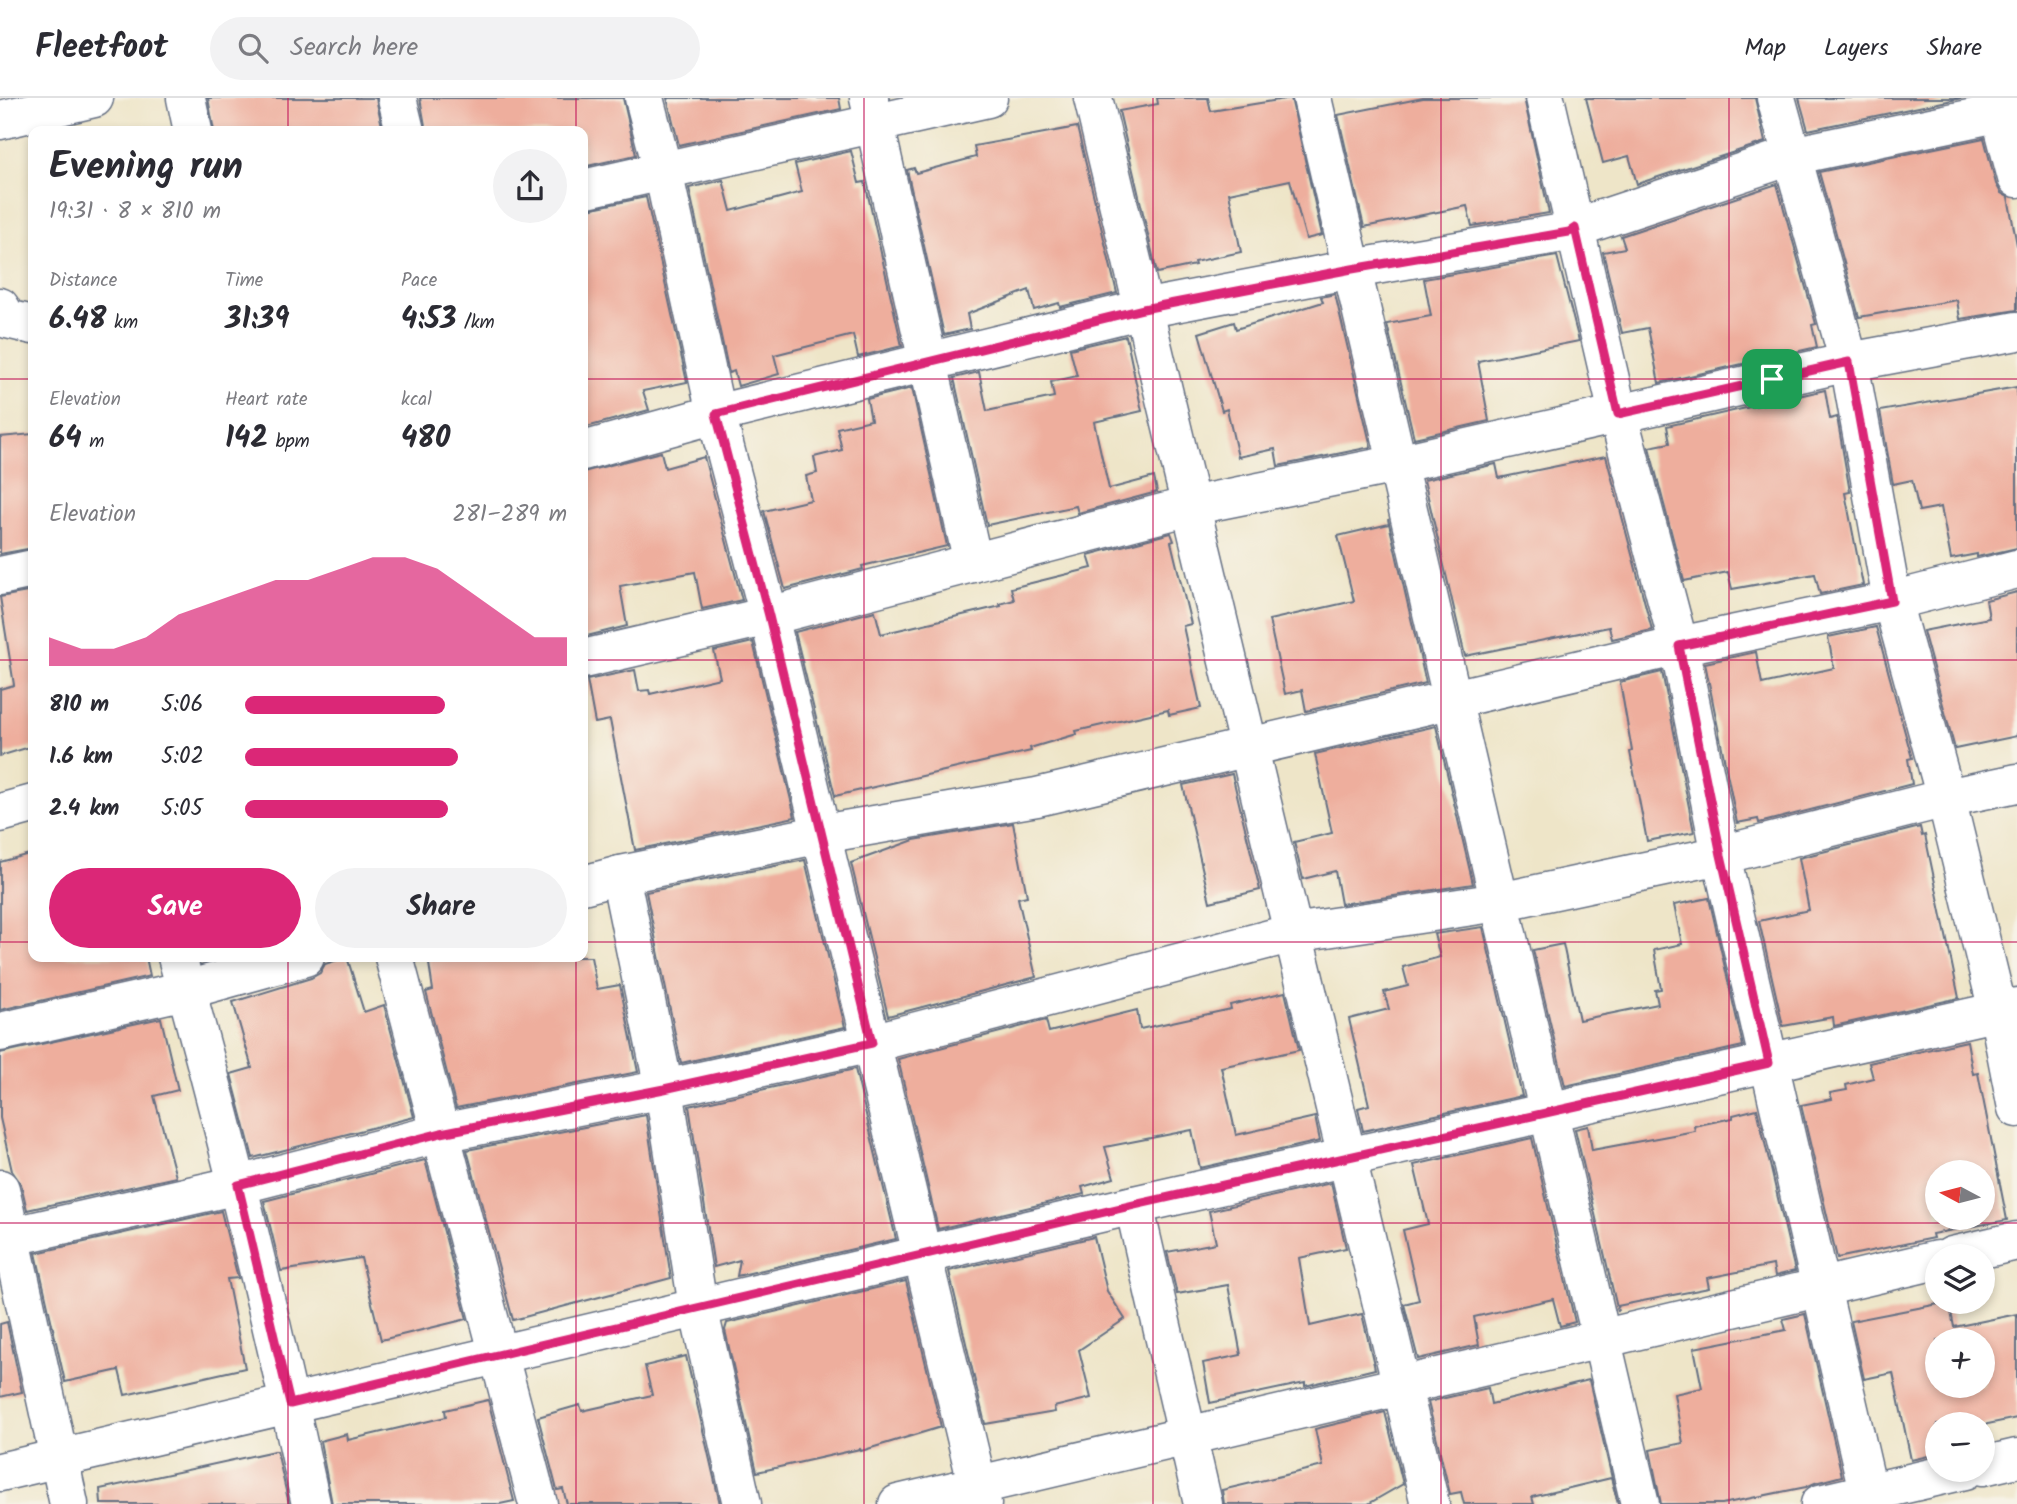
<!DOCTYPE html>
<meta charset="utf-8">
<style>
:root{--surface:#fff;--page:#f2f2f3;--text:#2b2b33;--muted:#7c7c81;--line:#e1e1e2;--accent:#db2777}
body{margin:0;font-family:Kalam,sans-serif;background:var(--page);color:var(--text);height:100vh;display:flex;flex-direction:column;font-size:26px;white-space:nowrap}
*{box-sizing:border-box;margin:0}
p{font-size:23px;color:var(--muted)}
.icon{flex:none;width:38px;height:38px;fill:none;stroke:currentColor;stroke-width:2;stroke-linecap:round;stroke-linejoin:round}
.map{position:relative;flex:1;overflow:hidden}
.details{position:absolute;left:28px;top:28px;width:560px;height:836px;display:flex;flex-direction:column;background:var(--surface);border-radius:14px;box-shadow:0 4px 10px #0003}
.details>*{flex:none}
.needle{width:46px;rotate:277deg}
.controls{position:absolute;left:1925px;top:1062px;display:grid;gap:14px}
.controls a{display:grid;place-items:center;width:70px;height:70px;border-radius:50%;background:var(--surface);box-shadow:0 4px 10px #0003;font-size:35px}
.pin{position:absolute;display:grid;place-items:center;width:60px;height:60px;color:#fff;margin:-30px;border-radius:14px;box-shadow:0 4px 10px #0006}
.round{display:grid;place-items:center;flex:none;width:74px;height:74px;border-radius:37px;background:var(--page)}
.summary{display:flex;align-items:center;justify-content:space-between;height:119px;padding:0 21px}
h1{font-size:38px;font-weight:600;line-height:52px}
.figures{display:grid;grid-template-columns:repeat(3,1fr);gap:10px;height:119px;padding:7px 21px}
.figures div{display:grid;align-content:center}
.figures b{font-size:30px;font-weight:600}
.figures small{font-size:19px;font-weight:400}
.figures p{font-size:19px}
.chart{height:196px;padding:14px 21px}
.chart p{display:flex;justify-content:space-between}
.chart svg{width:100%;height:126px;margin-top:7px;fill:var(--accent);opacity:.7}
.cta{display:flex;gap:14px;margin-top:auto;padding:14px 21px}
.cta a{flex:1;height:80px;border-radius:42px;background:var(--accent);color:#fff;font-size:28px;font-weight:600;line-height:80px;text-align:center}
.cta a+a{background:var(--page);color:var(--text)}
ul{padding:0 21px;list-style:none;font-size:23px}
li{display:grid;grid-template-columns:112px 84px 1fr;align-items:center;height:52px}
li i{height:18px;border-radius:9px;background:var(--accent)}
header{display:flex;align-items:center;gap:42px;box-sizing:border-box;height:98px;padding:0 35px;background:var(--surface);border-bottom:2px solid var(--line)}
header strong{font-size:33px}
nav{display:flex;gap:38px;margin-inline-start:auto;font-size:24px}
.search{width:490px;height:63px;background:var(--page);display:flex;align-items:center;gap:18px;box-sizing:border-box;padding:0 24px;border-radius:38px;color:var(--muted);font-size:26px}
.map>svg:first-child{display:block}
.building{fill:#eeae9d;fill-rule:evenodd}
.lines{fill:none;stroke-linecap:round;stroke-linejoin:round}
.street-casing{stroke:#656f83;stroke-width:41}
.street{stroke:#fff;stroke-width:38}
.route-casing{stroke:#fff;stroke-width:14}
.route{stroke:#db2777;stroke-width:9}
.grid{fill:none;stroke:#c2185b;stroke-width:2;stroke-opacity:0.55}
</style>
<header>
<strong>Fleetfoot</strong>
<div class="search"><svg class="icon" aria-label="search" viewBox="0 0 24 24"><circle cx="10" cy="10" r="6"/><path d="M15 15l6 6"/></svg>Search here</div>
<nav><a>Map</a><a>Layers</a><a>Share</a></nav>
</header>
<div class="map">
<svg width="2017" height="1406" viewBox="0 0 2017 1406">
<rect width="100%" height="100%" fill="#f7f3e8"/>
<filter id="ink" filterUnits="userSpaceOnUse"><feTurbulence type="fractalNoise" baseFrequency=".0143" numOctaves="2"/><feDisplacementMap in="SourceGraphic" scale="14" xChannelSelector="R" yChannelSelector="G"/><feConvolveMatrix kernelMatrix="1 2 1 2 8 2 1 2 1" color-interpolation-filters="sRGB"/></filter>
<filter id="wash" filterUnits="userSpaceOnUse"><feTurbulence type="fractalNoise" baseFrequency=".00686" numOctaves="4" result="noise"/><feDisplacementMap in="SourceGraphic" scale="28" xChannelSelector="R" yChannelSelector="G"/><feGaussianBlur stdDeviation="1.57" result="paint"/><feColorMatrix in="noise" values="0 0 0 0 0 0 0 0 0 0 0 0 0 0 0 0 0 1.4 0 .05"/><feComposite in="paint" operator="in"/></filter>
<g filter="url(#wash)">
<rect width="100%" height="100%" fill="#eee5c8"/>
<g id="blocks">
<g class="building">
<polygon points="208,0 376,0 383,33 214,33"/>
<polygon points="420,0 623,0 636,57 583,69 583,33 426,33"/>
<polygon points="667,0 839,0 841,11 679,47"/>
<polygon points="1157,0 1208,0 1211,13 1291,0 1322,137 1306,141 1290,82 1229,95 1241,154 1194,164 1195,167 1157,175 1119,13 1158,6"/>
<polygon points="1423,0 1524,0 1549,115 1472,128 1467,108 1364,129 1338,17"/>
<polygon points="1586,0 1755,0 1765,44 1637,86 1629,58 1603,65"/>
<polygon points="1799,0 1962,0 1808,32"/>
<polygon points="1077,29 1117,195 1060,209 1059,205 1034,212 1029,192 967,216 970,231 944,237 907,72 914,70 916,75 976,59 974,48"/>
<polygon points="1984,40 1996,86 2001,95 2008,99 2017,147 2017,212 1960,221 1957,202 1859,219 1819,74"/>
<polygon points="851,53 859,85 865,84 902,248 858,259 853,237 774,257 779,276 738,288 734,273 729,275 689,90 723,82 731,113 802,94 795,66"/>
<polygon points="1777,86 1816,226 1812,227 1817,249 1659,285 1648,230 1622,235 1603,154 1625,150 1621,138"/>
<polygon points="646,99 687,284 643,293 649,312 583,330 583,112"/>
<polygon points="1557,158 1579,243 1478,263 1489,323 1414,340 1387,226 1431,218 1424,181"/>
<polygon points="1335,196 1371,349 1278,368 1275,351 1238,359 1227,311 1222,313 1199,235 1234,224 1236,231 1323,204 1321,199"/>
<polygon points="1126,238 1142,313 1094,324 1109,391 1154,379 1157,394 1078,415 1076,408 987,427 954,280 979,274 987,313 1054,299 1051,284 1077,278 1070,251"/>
<polygon points="2017,289 2017,450 1977,459 1977,456 1951,461 1941,409 1919,413 1912,382 1893,386 1880,313"/>
<polygon points="912,290 947,448 862,468 863,471 785,491 764,413 811,402 806,378 817,375 814,359 842,352 837,330 871,322 867,301"/>
<polygon points="1825,292 1830,321 1837,319 1850,394 1845,395 1863,487 1820,496 1815,476 1732,491 1728,474 1684,483 1649,349 1670,345 1667,328"/>
<polygon points="33,336 33,450 0,456 0,339"/>
<polygon points="661,354 665,370 704,359 742,502 702,511 695,474 620,488 627,528 583,539 583,374"/>
<polygon points="1606,358 1652,532 1612,541 1609,529 1465,558 1424,382 1496,366 1499,380"/>
<polygon points="1388,421 1426,585 1306,613 1302,592 1285,596 1269,522 1354,503 1338,438 1389,426"/>
<polygon points="1171,435 1174,443 1171,444 1191,526 1183,528 1201,610 1169,617 1168,612 1076,633 1077,636 1030,650 1031,653 835,698 795,534 875,513 881,536 1001,508 1000,506 1014,502 1011,490 1092,470 1088,457"/>
<polygon points="33,493 33,648 0,658 0,591 14,587 0,499"/>
<polygon points="2017,494 2017,638 1955,651 1923,533 1989,520 1986,502"/>
<polygon points="1876,529 1912,660 1908,661 1912,686 1759,725 1758,721 1737,725 1705,565 1756,554 1762,586 1834,570 1828,539"/>
<polygon points="753,544 795,719 635,752 610,622 595,625 587,582 635,572 639,593 649,592 650,596 720,580 714,553"/>
<polygon points="1662,574 1694,734 1647,743 1630,654 1632,653 1620,584"/>
<polygon points="1436,628 1473,786 1341,806 1335,773 1303,781 1294,744 1332,735 1315,656"/>
<polygon points="1232,676 1260,792 1210,804 1183,687"/>
<polygon points="1013,725 1027,798 1018,800 1036,879 888,918 851,765 914,742"/>
<polygon points="1920,729 1922,738 1925,737 1959,900 1834,928 1833,919 1783,928 1759,823 1809,812 1799,760"/>
<polygon points="33,755 33,859 146,859 150,878 0,912 0,764"/>
<polygon points="805,762 845,929 681,965 646,794"/>
<polygon points="1709,800 1743,948 1565,988 1533,852 1563,846 1579,922 1658,906 1655,892 1661,891 1654,852 1682,846 1674,807"/>
<polygon points="1483,829 1522,998 1363,1033 1358,1010 1369,1007 1349,921 1389,911 1384,894 1408,888 1403,869 1440,859 1434,836"/>
<polygon points="347,859 364,914 384,907 414,1019 253,1060 231,976 252,970 233,904 311,880 320,875 325,866"/>
<polygon points="428,859 591,859 597,891 620,887 638,974 456,1010 426,894 433,892"/>
<polygon points="1285,894 1299,952 1221,969 1236,1037 1315,1019 1320,1043 1200,1070 1192,1032 1105,1049 1114,1080 1082,1089 1084,1096 938,1131 898,961 1046,922 1049,934 1137,912 1140,931 1231,911 1230,907"/>
<polygon points="161,920 178,992 154,998 176,1079 27,1112 21,1086 12,1073 0,1020 0,955"/>
<path d="M1967 943 1973 976 1978 975 2007 1122 1932 1136 1933 1140 1837 1160 1801 1007 1832 1001 1830 995 1847 992 1846 987 1873 980 1869 965ZM1937 1074H1983V1120H1937Z"/>
<polygon points="855,971 896,1141 737,1178 740,1162 714,1169 689,1008"/>
<polygon points="1757,1011 1795,1173 1775,1178 1773,1167 1707,1180 1709,1190 1617,1208 1618,1214 1575,1031 1588,1028 1592,1052 1695,1033 1694,1028 1733,1020 1733,1017"/>
<polygon points="646,1017 671,1180 513,1222 467,1052"/>
<polygon points="1532,1040 1575,1224 1560,1228 1553,1201 1474,1219 1479,1247 1418,1261 1404,1206 1419,1202 1403,1132 1428,1126 1414,1067"/>
<polygon points="425,1062 467,1221 381,1242 361,1160 281,1173 264,1103"/>
<polygon points="1331,1085 1346,1150 1299,1160 1310,1228 1362,1216 1375,1271 1305,1288 1305,1285 1210,1305 1203,1265 1241,1257 1228,1187 1177,1196 1167,1154 1216,1145 1209,1113"/>
<polygon points="221,1113 238,1180 227,1181 245,1270 125,1297 119,1272 65,1284 36,1155"/>
<polygon points="1094,1139 1107,1193 1125,1221 1079,1252 1091,1300 1054,1309 1055,1314 985,1326 949,1173"/>
<polygon points="906,1183 941,1329 861,1353 860,1351 757,1374 725,1232 727,1225"/>
<path d="M1949 1204 1954 1229 2017 1216V1320L1983 1327 1937 1326V1356L1911 1362 1893 1275 1864 1281 1851 1223ZM1937 1242H1983V1288H1937Z"/>
<polygon points="1805,1216 1842,1378 1815,1385 1806,1389 1722,1406 1661,1406 1650,1352 1683,1345 1674,1296 1702,1290 1694,1250 1786,1232 1783,1221"/>
<polygon points="7,1224 22,1294 0,1299 0,1226"/>
<polygon points="686,1258 720,1406 567,1406 563,1391 557,1392 538,1319 580,1307 582,1313 652,1297 645,1268"/>
<polygon points="1589,1282 1618,1406 1611,1380 1532,1399 1534,1406 1464,1406 1461,1394 1450,1396 1428,1304 1488,1290 1491,1306"/>
<polygon points="488,1302 514,1403 500,1406 332,1406 320,1343 347,1336 348,1342 446,1319 445,1312"/>
<polygon points="1385,1314 1403,1386 1368,1406 1224,1406 1222,1392 1323,1368 1315,1331"/>
<polygon points="274,1353 277,1353 289,1406 101,1406 100,1391"/>
</g>
</g>
</g>
<g filter="url(#ink)">
<use href="#blocks" fill-opacity="0" stroke="#656f83" stroke-width="2"/>
<g class="lines">
<g class="street-casing">
<g id="street">
<polyline points="186,0 193,33"/>
<polyline points="397,0 405,33"/>
<polyline points="644,0 663,73 716,316 769,518 982,1406"/>
<polyline points="869,0 973,465"/>
<polyline points="1093,0 1430,1406"/>
<polyline points="1312,0 1640,1406"/>
<polyline points="1545,0 1618,316 1679,548 1721,757 1871,1406"/>
<polyline points="1776,0 1849,264 1892,503 1946,700 1998,913 2017,1010"/>
<polyline points="1996,0 2017,80"/>
<polyline points="0,22 94,0"/>
<polyline points="583,91 988,0"/>
<polyline points="0,209 7,221 33,227"/>
<polyline points="583,353 716,316 1143,211 1352,171 1569,134 1575,130 1791,58 2017,11"/>
<polyline points="0,478 33,471"/>
<polyline points="583,561 769,518 1190,408 1397,366 1849,264 2017,233"/>
<polyline points="0,715 33,706"/>
<polyline points="620,777 664,991 698,1209 742,1406"/>
<polyline points="583,787 620,777 822,736 1037,699 1679,548 1892,503 2017,471"/>
<path d="M177 859C228 1040 272 1222 311 1406"/>
<polyline points="394,859 538,1406"/>
<polyline points="0,934 186,892 305,859"/>
<polyline points="0,1091 69,1406"/>
<polyline points="1134,1107 1203,1406"/>
<polyline points="0,1141 238,1087 441,1035 664,991 872,945 1293,835 1499,804 1721,757 1946,700 2017,685"/>
<polyline points="1952,1158 2017,1143"/>
<polyline points="1983,1368 2017,1360"/>
<polyline points="0,1374 1134,1107 2017,909"/>
<polyline points="898,1406 1937,1162"/>
<polyline points="1820,1406 1965,1372"/>
</g>
</g>
<use href="#street" class="street"/>
</g>
</g>
<g class="lines" filter="url(#ink)">
<g class="route-casing">
<polygon id="route" points="1575,130 1618,316 1849,264 1892,503 1679,548 1721,757 1769,965 1134,1107 290,1306 238,1087 441,1035 664,991 872,945 769,518 716,316 1143,211 1352,171 1569,134"/>
</g>
<use href="#route" class="route"/>
</g>
<path class="grid" d="M288 0V33M576 0V33M864 0V1406M1153 0V1406M1441 0V1406M1729 0V1406M0 281H33M583 281H2017M0 562H33M583 562H2017M0 844H33M583 844H2017M288 859V1406M576 859V1406M0 1125H2017"/>
</svg>
<div class="controls">
<a><svg class="needle" viewBox="-14 -14 28 28"><path d="M0-13l5 13h-10z" fill="#e53935"/><path d="M0 13l5-13h-10z" fill="#7c7c81"/></svg></a>
<a><svg class="icon" aria-label="layers" viewBox="0 0 24 24"><path d="M12 4l9 5-9 5-9-5zM3 14l9 5 9-5"/></svg></a>
<a>+</a>
<a>−</a>
</div>
<div class="pin" style="left:1772px;top:281px;background:#1e9e55"><svg class="icon" aria-label="arrive" viewBox="0 0 24 24"><path d="M6 21V4h12l-3 4 3 4H6"/></svg></div>
<section class="details">
<div class="summary"><div><h1>Evening run</h1><p>19:31 · 8 × 810 m</p></div><a class="round"><svg class="icon" aria-label="share" viewBox="0 0 24 24"><path d="M12 15V3M7 8l5-5 5 5M5 13v7h14v-7"/></svg></a></div>
<div class="figures">
<div><p>Distance</p><b>6.48<small> km</small></b></div>
<div><p>Time</p><b>31:39</b></div>
<div><p>Pace</p><b>4:53<small> /km</small></b></div>
</div>
<div class="figures">
<div><p>Elevation</p><b>64<small> m</small></b></div>
<div><p>Heart rate</p><b>142<small> bpm</small></b></div>
<div><p>kcal</p><b>480</b></div>
</div>
<div class="chart"><p><span>Elevation</span>281–289 m</p>
<svg viewBox="0 0 160 44" preserveAspectRatio="none"><path d="M0 44V34L10 38L20 38L30 34L40 26L50 22L60 18L70 14L80 14L90 10L100 6L110 6L120 10L130 18L140 26L150 34L160 34V44z"/></svg>
</div>
<ul>
<li><b>810 m</b>5:06<i style="width:62%"></i></li>
<li><b>1.6 km</b>5:02<i style="width:66%"></i></li>
<li><b>2.4 km</b>5:05<i style="width:63%"></i></li>
</ul>
<div class="cta"><a>Save</a><a>Share</a></div>
</section>
</div>
